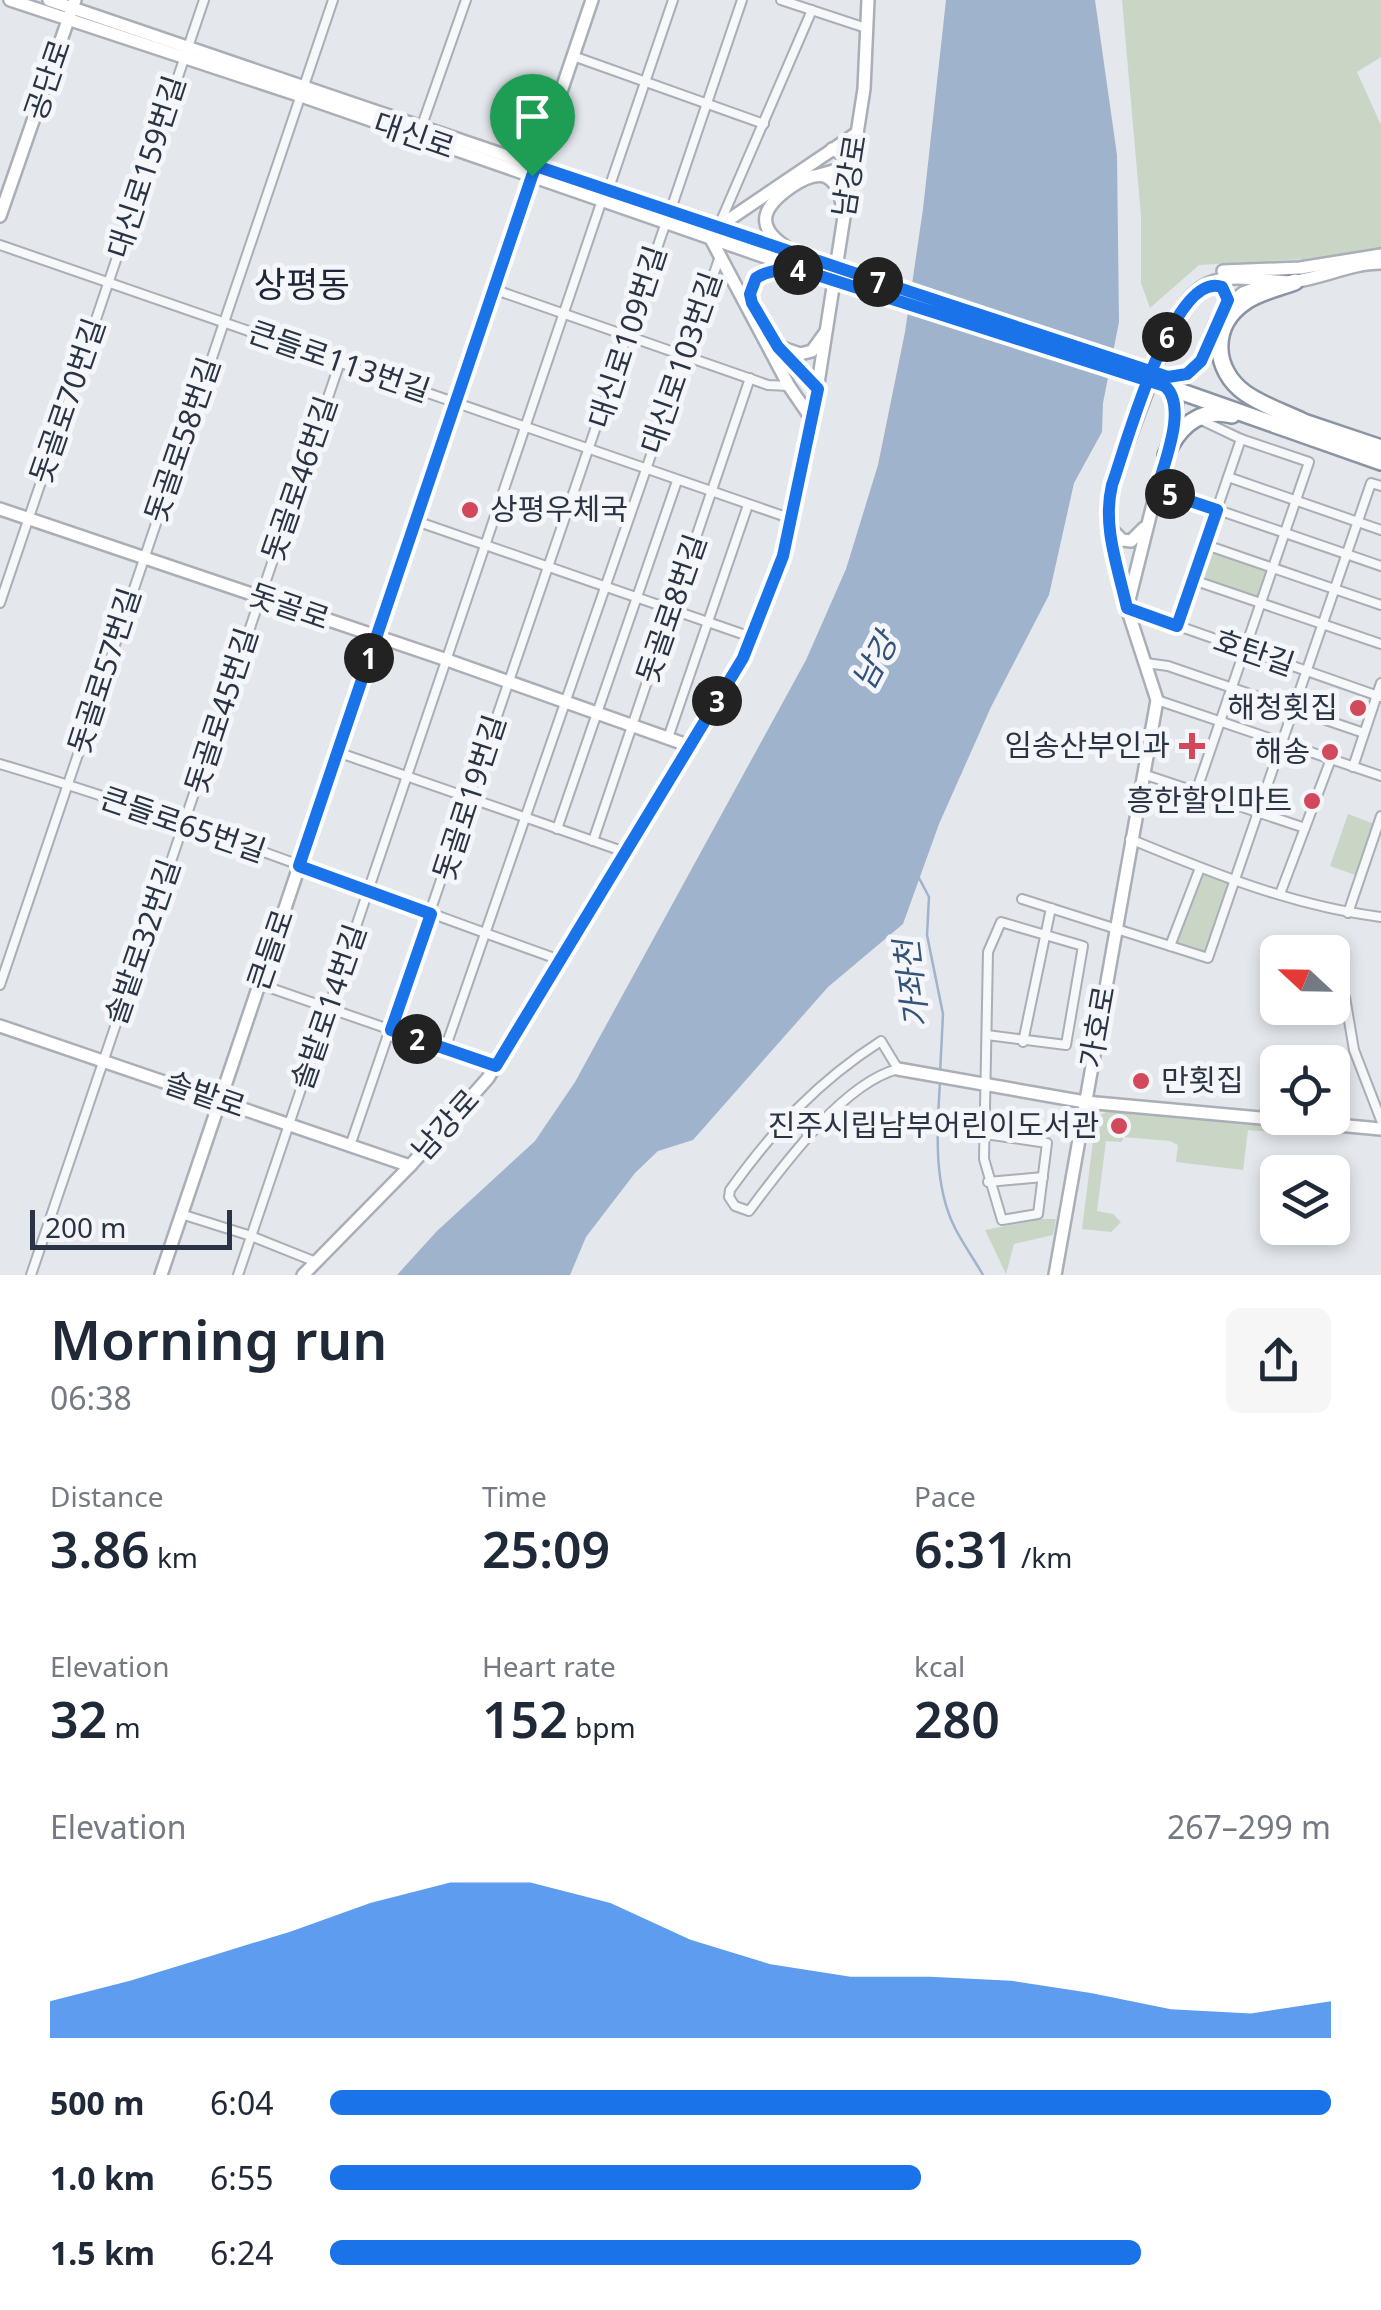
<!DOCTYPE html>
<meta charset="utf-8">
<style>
:root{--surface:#fff;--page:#f6f6f7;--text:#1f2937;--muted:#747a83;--accent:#1a73e8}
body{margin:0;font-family:"Noto Sans","Noto Sans KR",sans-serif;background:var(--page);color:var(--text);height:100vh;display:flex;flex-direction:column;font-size:38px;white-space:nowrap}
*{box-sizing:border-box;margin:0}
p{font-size:32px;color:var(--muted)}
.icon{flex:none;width:55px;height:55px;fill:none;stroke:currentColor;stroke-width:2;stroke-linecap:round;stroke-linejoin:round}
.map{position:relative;height:1275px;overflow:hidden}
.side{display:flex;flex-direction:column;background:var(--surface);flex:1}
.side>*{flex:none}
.needle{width:65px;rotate:292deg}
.fabs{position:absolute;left:1260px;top:935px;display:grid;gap:20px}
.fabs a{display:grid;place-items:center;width:90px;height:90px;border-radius:15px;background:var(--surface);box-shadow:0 5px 15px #0003;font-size:50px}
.scale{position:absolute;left:30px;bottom:25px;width:202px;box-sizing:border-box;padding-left:10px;border:5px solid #2b3445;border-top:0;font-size:28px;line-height:35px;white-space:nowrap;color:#2b3445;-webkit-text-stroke:8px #f4f6f9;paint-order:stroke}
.pin{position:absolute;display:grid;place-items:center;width:85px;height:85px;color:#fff;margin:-102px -42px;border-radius:50% 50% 50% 0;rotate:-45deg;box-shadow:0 0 10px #0007}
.pin .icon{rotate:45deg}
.km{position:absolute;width:50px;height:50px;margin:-25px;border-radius:50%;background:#222;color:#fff;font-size:28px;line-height:50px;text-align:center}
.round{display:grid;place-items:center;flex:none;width:105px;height:105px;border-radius:15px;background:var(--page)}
.head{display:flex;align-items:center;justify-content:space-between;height:170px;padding:0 50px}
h1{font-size:55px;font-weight:600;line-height:75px}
.stats{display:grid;grid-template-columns:repeat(3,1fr);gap:15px;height:170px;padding:10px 50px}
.stats div{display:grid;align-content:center}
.stats b{font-size:50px;font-weight:600}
.stats small{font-size:28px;font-weight:400}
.stats p{font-size:28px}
.chart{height:280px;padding:20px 50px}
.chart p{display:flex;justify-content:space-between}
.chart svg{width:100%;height:180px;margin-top:10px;fill:var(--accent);opacity:.7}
ul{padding:0 50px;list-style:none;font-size:32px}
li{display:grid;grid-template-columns:160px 120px 1fr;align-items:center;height:75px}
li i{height:25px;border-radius:12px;background:var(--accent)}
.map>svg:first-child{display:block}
.green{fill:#c9d6c5}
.water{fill:#9fb4cc}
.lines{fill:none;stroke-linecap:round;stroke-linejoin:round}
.stream{stroke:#9fb4cc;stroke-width:2.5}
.street-casing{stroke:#a9aeb7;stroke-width:12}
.secondary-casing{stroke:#a9aeb7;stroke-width:16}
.highway-casing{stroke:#8b94a3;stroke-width:20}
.street{stroke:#f7f8fa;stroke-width:8}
.secondary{stroke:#fff;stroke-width:11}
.highway{stroke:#fff;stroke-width:15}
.secondary-bridge-casing{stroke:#a9aeb7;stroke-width:16;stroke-linecap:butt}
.secondary-bridge{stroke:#fff;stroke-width:11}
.route-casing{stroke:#fff;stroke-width:20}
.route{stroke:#1a73e8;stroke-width:12}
.poi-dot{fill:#d1495b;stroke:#f4f6f9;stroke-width:4}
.labels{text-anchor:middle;stroke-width:10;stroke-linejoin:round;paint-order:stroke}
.street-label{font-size:30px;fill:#2b3445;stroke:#f4f6f9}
.poi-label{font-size:30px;fill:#2b3445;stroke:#f4f6f9;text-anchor:end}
.water-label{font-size:32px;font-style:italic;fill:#34527a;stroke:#f4f6f9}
.quarter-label{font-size:35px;fill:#1d2536;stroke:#f4f6f9}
</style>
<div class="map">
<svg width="1381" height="1275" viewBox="0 0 1381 1275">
<rect width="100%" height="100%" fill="#e4e7ec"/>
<g class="green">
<polygon points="1122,0 1381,0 1381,57 1357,72 1381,125 1381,250 1305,259 1199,265 1150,308 1141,283 1141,216"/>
<polygon points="1210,550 1268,570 1259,598 1200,578"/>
<polygon points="1348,814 1377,825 1358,876 1330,866"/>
<polygon points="1200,870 1232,883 1208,956 1171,944"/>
<polygon points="1109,1110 1284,1128 1284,1133 1248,1130 1243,1170 1176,1162 1178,1145 1170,1141 1123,1137 1122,1142 1106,1141 1097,1211 1113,1214 1121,1222 1111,1232 1082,1229 1096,1118"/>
<polygon points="1040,1219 1056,1219 1053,1235 1014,1244 1006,1274 985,1230"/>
</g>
<polygon class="water" points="946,0 1095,0 1117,155 1119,322 1103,403 1102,432 1074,483 1049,595 991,707 939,824 903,924 828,987 693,1140 658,1151 635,1173 586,1237 570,1275 397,1275 437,1231 535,1141 575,1082 806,660 846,569 878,465 905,332 923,209"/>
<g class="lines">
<g class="stream">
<polyline points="918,876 929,897 927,935 943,1014 940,1074"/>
<path d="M940 1082C937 1128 933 1185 955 1228 963 1244 974 1259 983 1275"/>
</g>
<g class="street-casing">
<g id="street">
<polyline points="781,0 866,28"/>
<polyline points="573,56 764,124"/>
<polyline points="421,128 466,0"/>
<polyline points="608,191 673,0"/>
<polyline points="670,212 742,0"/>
<polyline points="720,223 812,10"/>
<polyline points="0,245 792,519"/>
<polyline points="493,289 768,385 789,386"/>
<polyline points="1228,477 1381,530"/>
<polyline points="1157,489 1381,566"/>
<polyline points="416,521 751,637"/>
<polyline points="1206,545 1381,605"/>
<polyline points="1193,580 1381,644"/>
<polyline points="0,603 204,0"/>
<polyline points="1127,608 1381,697"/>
<polyline points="1177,626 1241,439"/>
<polyline points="1146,663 1168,666 1364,733"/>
<polyline points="1157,700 1381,776"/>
<polyline points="668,738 748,505"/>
<polyline points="337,752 625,852"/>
<path d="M0 764C189 820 374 894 560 960"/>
<polyline points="1353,767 1381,683"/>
<polyline points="1143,774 1305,828"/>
<polyline points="1196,792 1309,462 1241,439 1197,418"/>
<polyline points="557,829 677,481"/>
<path d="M1130 839C1212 873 1293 906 1381 917"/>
<polyline points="593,841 750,378"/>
<polyline points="1280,894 1331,759"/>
<polyline points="1022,899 1208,958 1371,483 1381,486"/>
<polyline points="1348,913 1381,816"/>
<polyline points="1170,946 1200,868"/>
<polyline points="259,984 495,1066"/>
<polyline points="0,985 333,0"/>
<polyline points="1345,997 1354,1050 1381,1120"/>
<path d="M881 1041 898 1069C843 1083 782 1167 749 1211L735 1206 729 1197 730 1190C774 1129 817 1082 881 1041Z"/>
<polyline points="1023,1042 1051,908"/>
<polyline points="445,1049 720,256"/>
<polyline points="789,1114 810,1135"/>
<polyline points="985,1134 1047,1143 1038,1214 1002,1220 984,1159 988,952 1001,922 1083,946 1066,1045 987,1035"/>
<polyline points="351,1143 666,222"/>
<polyline points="988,1182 1043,1177"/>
<polyline points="181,1214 251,1236 316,1262"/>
<polyline points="31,1275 340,362"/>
<polyline points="238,1275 602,200"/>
</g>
</g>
<g class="secondary-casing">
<g id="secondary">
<polyline points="10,0 301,96 817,275"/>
<polyline points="49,0 821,263"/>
<polyline points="819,175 851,166 844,155 832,149"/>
<polyline points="0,216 75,0"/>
<polyline points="718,227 857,133"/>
<polyline points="711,239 789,386 813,421"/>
<path d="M786 247C753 225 764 206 791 187 817 169 835 170 842 204"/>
<path d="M790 270C770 269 755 274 750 295L778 347 818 389"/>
<polyline points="1223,271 1300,268 1381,255"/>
<polyline points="1225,308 1243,293 1269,283"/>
<polyline points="780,347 800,354 812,351 825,333"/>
<path d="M1168 377C1201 376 1201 354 1213 329 1217 318 1224 310 1228 300L1222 287 1209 285"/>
<polyline points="0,509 447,660 690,746"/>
<polyline points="1110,528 1122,540 1131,541 1144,528"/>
<polyline points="1128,604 1176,412 1177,402 1167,387"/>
<polyline points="0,1026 410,1166"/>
<polyline points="898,1069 1085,1102 1381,1129"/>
<polyline points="161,1275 592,0"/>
<polyline points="303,1275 410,1166 488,1078 743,658 783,557 809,441 864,89 868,0"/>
<path d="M1055 1275 1157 700 1127 608 1107 520 1112 485 1171 327C1195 280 1214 274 1265 280 1276 281 1287 283 1297 281 1325 277 1352 263 1381 263"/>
</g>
</g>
<g class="highway-casing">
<g id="highway">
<path d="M1295 282C1279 288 1259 292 1245 302 1210 326 1213 370 1245 393 1262 405 1283 412 1302 421"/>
<polyline points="1165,386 1381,462"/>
<polyline points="1295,419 1381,448"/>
<path d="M1166 455C1178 428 1199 407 1232 415"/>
</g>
</g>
<use href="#street" class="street"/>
<use href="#secondary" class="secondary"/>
<use href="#highway" class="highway"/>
<g class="secondary-bridge-casing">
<g id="secondary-bridge">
<polyline points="821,263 1168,377"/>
<polyline points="817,275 1165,386"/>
</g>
</g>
<use href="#secondary-bridge" class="secondary-bridge"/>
</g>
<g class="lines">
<g class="route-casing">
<path id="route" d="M532 176 299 866 431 914 391 1030 496 1066 743 658 783 556 818 389 778 347 752 303 750 294 756 278C775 266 797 269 817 275L1165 386C1188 407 1164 462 1157 490L1217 510 1177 626 1127 608C1118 567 1102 526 1112 485 1125 449 1173 269 1222 287L1228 300 1201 361 1187 374 1168 377C957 308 746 237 536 166L532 176"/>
</g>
<use href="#route" class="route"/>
</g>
<g class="poi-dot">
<circle cx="470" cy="510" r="10"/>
<circle cx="1358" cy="708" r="10"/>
<path d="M1187 731h10v10h10v10h-10v10h-10v-10h-10v-10h10z"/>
<circle cx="1330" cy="752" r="10"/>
<circle cx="1312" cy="801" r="10"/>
<circle cx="1141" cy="1081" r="10"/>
<circle cx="1119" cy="1126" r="10"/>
</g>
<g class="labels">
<g class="street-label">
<text transform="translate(48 80) rotate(-71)" y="10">공단로</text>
<text transform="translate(414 136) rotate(19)" y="10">대신로</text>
<text transform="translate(147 167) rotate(-72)" y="10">대신로159번길</text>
<text transform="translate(850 176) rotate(-81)" y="10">남강로</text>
<text transform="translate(628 337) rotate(-72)" y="10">대신로109번길</text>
<text transform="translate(339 362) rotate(19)" y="10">큰들로113번길</text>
<text transform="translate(682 363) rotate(-71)" y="10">대신로103번길</text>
<text transform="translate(68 401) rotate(-71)" y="10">돗골로70번길</text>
<text transform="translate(183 440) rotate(-71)" y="10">돗골로58번길</text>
<text transform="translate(300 479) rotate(-71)" y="10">돗골로46번길</text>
<text transform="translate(289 607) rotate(19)" y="10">돗골로</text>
<text transform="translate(672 609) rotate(-71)" y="10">돗골로8번길</text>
<text transform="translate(1254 653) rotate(19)" y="10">호탄길</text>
<text transform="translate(105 671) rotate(-72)" y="10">돗골로57번길</text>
<text transform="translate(222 711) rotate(-72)" y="10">돗골로45번길</text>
<text transform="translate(470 798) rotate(-72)" y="10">돗골로19번길</text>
<text transform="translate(183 825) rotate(19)" y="10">큰들로65번길</text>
<text transform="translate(143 942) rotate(-71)" y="10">솔밭로32번길</text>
<text transform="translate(271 950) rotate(-71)" y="10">큰들로</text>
<text transform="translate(329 1007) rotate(-71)" y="10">솔밭로14번길</text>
<text transform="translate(1098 1027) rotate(-80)" y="10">가호로</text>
<text transform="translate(205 1095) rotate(19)" y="10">솔밭로</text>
<text transform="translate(446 1125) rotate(-48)" y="10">남강로</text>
</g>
<g class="poi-label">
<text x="490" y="520" text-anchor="start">상평우체국</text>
<text x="1338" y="718">해청횟집</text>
<text x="1170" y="756">임송산부인과</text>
<text x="1310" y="762">해송</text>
<text x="1292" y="811">흥한할인마트</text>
<text x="1161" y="1091" text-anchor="start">만횟집</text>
<text x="1099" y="1136">진주시립남부어린이도서관</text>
</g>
<g class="water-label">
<text transform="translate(875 661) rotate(-62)" y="11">남강</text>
<text transform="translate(912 984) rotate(-97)" y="11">가좌천</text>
</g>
<g class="quarter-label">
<text x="302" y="297">상평동</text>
</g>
</g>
</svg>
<div class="fabs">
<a><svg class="needle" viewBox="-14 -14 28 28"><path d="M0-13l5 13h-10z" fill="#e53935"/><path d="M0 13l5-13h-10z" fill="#747a83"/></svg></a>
<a><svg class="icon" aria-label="locate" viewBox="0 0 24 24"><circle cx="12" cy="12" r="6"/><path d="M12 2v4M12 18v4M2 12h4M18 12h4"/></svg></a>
<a><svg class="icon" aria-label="layers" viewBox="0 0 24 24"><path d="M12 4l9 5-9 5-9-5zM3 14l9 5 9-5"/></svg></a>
</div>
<div class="scale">200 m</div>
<div class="pin" style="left:532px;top:176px;background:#1e9e55"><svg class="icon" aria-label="arrive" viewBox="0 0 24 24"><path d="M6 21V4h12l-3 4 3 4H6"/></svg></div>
<b class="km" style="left:369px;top:658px">1</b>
<b class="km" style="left:417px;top:1039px">2</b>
<b class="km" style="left:717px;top:701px">3</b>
<b class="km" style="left:798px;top:270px">4</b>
<b class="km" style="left:1170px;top:494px">5</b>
<b class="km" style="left:1167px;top:337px">6</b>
<b class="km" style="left:878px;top:282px">7</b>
</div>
<section class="side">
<div class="head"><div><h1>Morning run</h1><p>06:38</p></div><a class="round"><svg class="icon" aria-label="share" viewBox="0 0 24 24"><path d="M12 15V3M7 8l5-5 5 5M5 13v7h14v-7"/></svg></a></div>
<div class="stats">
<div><p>Distance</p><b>3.86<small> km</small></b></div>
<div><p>Time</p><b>25:09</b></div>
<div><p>Pace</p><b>6:31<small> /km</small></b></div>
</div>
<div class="stats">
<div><p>Elevation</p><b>32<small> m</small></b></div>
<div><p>Heart rate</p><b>152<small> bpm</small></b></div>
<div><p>kcal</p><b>280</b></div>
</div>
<div class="chart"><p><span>Elevation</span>267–299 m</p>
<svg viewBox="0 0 160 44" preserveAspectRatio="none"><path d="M0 44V35L10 30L20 24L30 18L40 11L50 6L60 6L70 11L80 20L90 26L100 29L110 29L120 30L130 33L140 37L150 38L160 35V44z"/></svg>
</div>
<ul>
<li><b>500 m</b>6:04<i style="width:100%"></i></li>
<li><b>1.0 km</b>6:55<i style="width:59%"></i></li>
<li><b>1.5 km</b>6:24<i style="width:81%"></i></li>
</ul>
</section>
